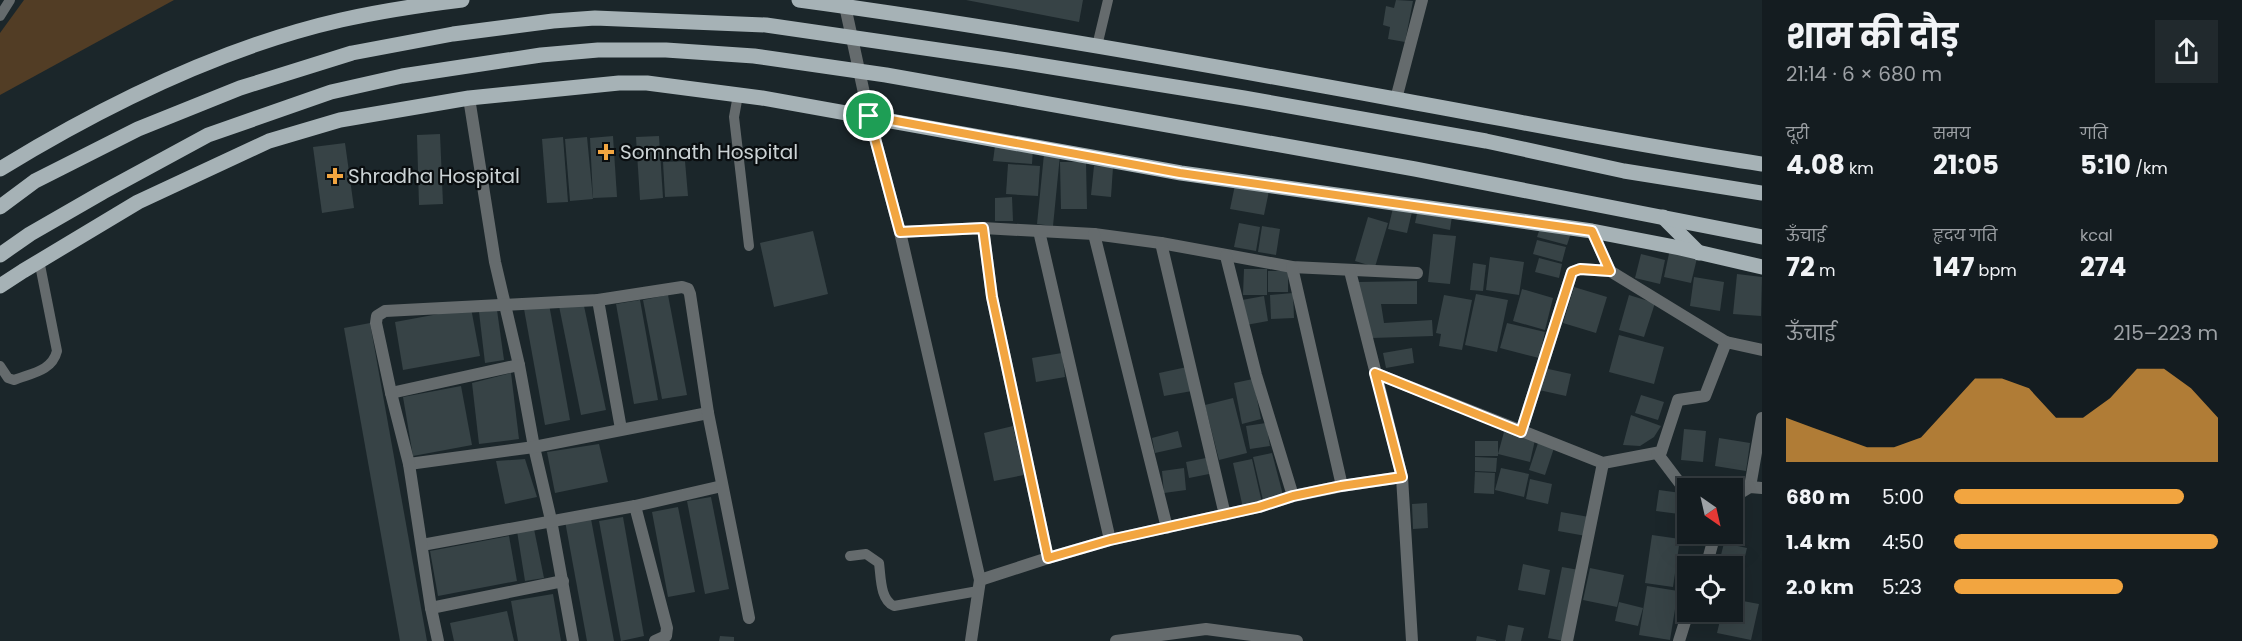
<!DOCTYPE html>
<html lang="hi">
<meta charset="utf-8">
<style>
:root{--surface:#141c20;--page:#21292d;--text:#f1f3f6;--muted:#9da1a5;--line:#333a3e;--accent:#f2a540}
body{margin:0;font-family:Poppins,"Noto Sans Devanagari",sans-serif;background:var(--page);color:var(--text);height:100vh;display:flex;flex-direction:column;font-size:22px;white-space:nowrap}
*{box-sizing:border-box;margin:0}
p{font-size:20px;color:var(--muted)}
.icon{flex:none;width:33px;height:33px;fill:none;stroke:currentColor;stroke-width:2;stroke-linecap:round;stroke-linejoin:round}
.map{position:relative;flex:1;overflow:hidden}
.side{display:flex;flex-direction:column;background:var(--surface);width:480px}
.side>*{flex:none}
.needle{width:39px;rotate:146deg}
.tools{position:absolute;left:1677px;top:478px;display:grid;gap:12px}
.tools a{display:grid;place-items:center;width:66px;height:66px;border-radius:0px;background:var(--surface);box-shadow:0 6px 24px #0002,0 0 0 2px var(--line);font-size:30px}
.pin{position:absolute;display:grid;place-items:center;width:51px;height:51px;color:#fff;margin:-26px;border:3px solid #fff;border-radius:50%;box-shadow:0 2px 6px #0007}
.round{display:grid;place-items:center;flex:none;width:63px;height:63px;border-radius:0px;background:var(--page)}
.overview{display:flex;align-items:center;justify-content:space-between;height:102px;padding:0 24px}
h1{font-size:33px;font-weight:700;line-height:45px}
.figures{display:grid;grid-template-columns:repeat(3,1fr);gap:9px;height:102px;padding:6px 24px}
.figures div{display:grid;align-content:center}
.figures b{font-size:26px;font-weight:700}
.figures small{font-size:16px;font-weight:400}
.figures p{font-size:16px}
.chart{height:168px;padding:12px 24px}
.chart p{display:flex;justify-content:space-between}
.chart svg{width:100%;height:108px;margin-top:6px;fill:var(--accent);opacity:.7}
ul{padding:0 24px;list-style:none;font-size:20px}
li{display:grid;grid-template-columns:96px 72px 1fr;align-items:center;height:45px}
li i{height:15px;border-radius:8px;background:var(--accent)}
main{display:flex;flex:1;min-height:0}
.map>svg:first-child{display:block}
.green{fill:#523d25}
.building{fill:#374346}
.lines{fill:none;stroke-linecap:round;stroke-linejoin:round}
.lane{stroke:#656b6d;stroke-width:10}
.street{stroke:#656b6d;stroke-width:12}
.primary{stroke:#a6b2b6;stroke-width:15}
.route-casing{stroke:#fff;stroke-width:12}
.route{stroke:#f2a540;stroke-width:8}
.poi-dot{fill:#f2a540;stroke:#0a0e10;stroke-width:2}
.labels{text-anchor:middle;stroke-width:4.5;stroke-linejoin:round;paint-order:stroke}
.poi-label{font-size:20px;fill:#ccd3d5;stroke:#0a0e10;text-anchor:start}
</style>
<main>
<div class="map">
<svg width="1762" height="641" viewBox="0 0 1762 641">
<rect width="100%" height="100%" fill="#1b262a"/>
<polygon class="green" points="24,0 174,0 0,95 0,33"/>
<g class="building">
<polygon points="966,0 1083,0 1079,22"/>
<polygon points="1396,0 1413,1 1405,42 1388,39 1390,27 1383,25 1386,6 1394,8"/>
<polygon points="440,134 443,204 419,205 417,135"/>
<polygon points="613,136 617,197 593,198 590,138"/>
<polygon points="659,136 663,198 640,200 636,137"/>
<polygon points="563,137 568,202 547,203 542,139"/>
<polygon points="587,137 593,199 570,201 565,139"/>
<polygon points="345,143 354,208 322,213 313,147"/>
<polygon points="995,146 1033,149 1032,164 993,161"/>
<polygon points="1044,154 1060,155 1053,226 1037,224"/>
<polygon points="685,161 688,196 665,197 663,162"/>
<polygon points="1060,162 1086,162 1087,209 1061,209"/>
<polygon points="1008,164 1040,166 1038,196 1006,194"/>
<polygon points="1094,166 1113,167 1111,197 1091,195"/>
<polygon points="1235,185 1269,191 1264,215 1230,209"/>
<polygon points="1012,197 1013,221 995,221 995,198"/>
<polygon points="1393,208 1412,212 1407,233 1388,229"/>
<polygon points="1418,209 1452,216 1450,230 1415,223"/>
<polygon points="1368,217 1388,223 1375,267 1355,261"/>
<polygon points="1239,223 1260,227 1256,251 1234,247"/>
<polygon points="1541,225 1571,233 1567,245 1537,237"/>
<polygon points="1262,226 1280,229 1276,255 1258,252"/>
<polygon points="813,231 828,294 774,307 760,243"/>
<polygon points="1433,234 1456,236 1450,284 1428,282"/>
<polygon points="1537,240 1566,247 1562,262 1533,254"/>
<polygon points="1670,249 1698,254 1691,283 1664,277"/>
<polygon points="1641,254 1665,260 1660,284 1635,278"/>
<polygon points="1490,257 1524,262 1519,295 1486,290"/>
<polygon points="1539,258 1562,264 1559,278 1535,272"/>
<polygon points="1473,263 1486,265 1483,291 1470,290"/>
<polygon points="1244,269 1267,269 1267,295 1243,295"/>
<rect x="1268" y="271" width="20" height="21"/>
<polygon points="1737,274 1762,277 1761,316 1733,314"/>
<polygon points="1694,277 1724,282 1720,311 1690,306"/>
<polygon points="1417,281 1417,304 1381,304 1384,323 1432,320 1433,336 1372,338 1358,282"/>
<polygon points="1574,287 1607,297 1596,333 1563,323"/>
<polygon points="1522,289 1553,298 1545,330 1513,321"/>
<polygon points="1293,293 1294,318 1271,319 1270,295"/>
<polygon points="1476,294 1508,300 1497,352 1465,345"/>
<polygon points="668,295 687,395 662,399 643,300"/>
<polygon points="1444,295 1472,300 1462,350 1439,346 1441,334 1436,333"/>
<polygon points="1629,295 1655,303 1644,337 1619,330"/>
<polygon points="1264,296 1268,321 1246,325 1242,300"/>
<polygon points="640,300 658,400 634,404 616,304"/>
<polygon points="549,304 570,420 545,425 524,309"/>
<polygon points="559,306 584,306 606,410 581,415"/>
<polygon points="471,308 480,356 403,370 395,322"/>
<polygon points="497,310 504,360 485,363 479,312"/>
<polygon points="370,323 427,641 400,641 344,328"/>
<polygon points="1507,323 1545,332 1539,358 1500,348"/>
<polygon points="1619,335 1664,347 1654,384 1609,372"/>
<polygon points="1412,348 1414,363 1386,368 1383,353"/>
<polygon points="1062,353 1065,377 1036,382 1032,358"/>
<polygon points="1187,367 1192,391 1164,396 1159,373"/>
<polygon points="1544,368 1571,374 1566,396 1539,390"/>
<polygon points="511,373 519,439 479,444 472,383"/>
<polygon points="1253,379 1261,419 1242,424 1234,383"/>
<polygon points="461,386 472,445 413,456 403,397"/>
<polygon points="1641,395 1664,402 1658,420 1635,413"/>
<polygon points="1233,398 1247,453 1219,460 1205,405"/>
<polygon points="1631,415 1661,426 1654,437 1640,446 1623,445"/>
<polygon points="1266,423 1270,446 1250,449 1246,426"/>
<polygon points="1013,426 1024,475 994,481 984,433"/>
<polygon points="1684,429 1706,431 1703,462 1681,460"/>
<polygon points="1178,431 1182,447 1155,453 1152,438"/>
<polygon points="1504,432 1535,440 1530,462 1498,454"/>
<polygon points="1719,438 1750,443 1746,471 1715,466"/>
<rect x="1475" y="441" width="23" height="15"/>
<polygon points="1538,443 1554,448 1545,475 1529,470"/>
<polygon points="599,444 608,482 555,493 547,452"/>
<polygon points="1272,453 1283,495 1263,500 1253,457"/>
<polygon points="1475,457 1497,458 1496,472 1475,471"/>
<polygon points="1206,458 1209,474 1189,478 1186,462"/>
<polygon points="525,459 537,497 505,504 496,461"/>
<polygon points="1252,459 1262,503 1243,508 1233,463"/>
<polygon points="1184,468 1186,490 1164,493 1162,471"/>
<polygon points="1501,468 1529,474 1524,497 1495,490"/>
<polygon points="1475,472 1495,473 1494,494 1474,493"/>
<polygon points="1530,479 1552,484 1548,504 1526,499"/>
<polygon points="1659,490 1681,493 1679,514 1656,511"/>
<polygon points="711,497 729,589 705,594 687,501"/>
<polygon points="1427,503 1428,528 1413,529 1412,504"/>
<polygon points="678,507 695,592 668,597 652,512"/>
<polygon points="1561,512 1589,517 1586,536 1558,531"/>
<polygon points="623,517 644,636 621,641 599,521"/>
<polygon points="591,519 614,641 587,641 565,521"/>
<polygon points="534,529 544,578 525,581 517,531"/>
<polygon points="1652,535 1680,539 1673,587 1645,583"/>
<polygon points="509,536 517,581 438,596 430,551"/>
<polygon points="1724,543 1747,548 1741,573 1732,571 1732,567 1718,567"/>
<polygon points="1523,564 1550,570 1545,595 1518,590"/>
<polygon points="1562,567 1579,570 1564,641 1548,638"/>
<polygon points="1590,568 1624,575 1617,607 1583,600"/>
<polygon points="1647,586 1678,591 1670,640 1639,635"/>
<polygon points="553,594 561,641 518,641 511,601"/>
<polygon points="1732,599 1759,604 1751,640 1717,633 1722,612 1732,612"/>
<polygon points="1619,602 1643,608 1638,626 1615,621"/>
<polygon points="507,611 514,641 454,641 450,623"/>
<polygon points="1508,625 1524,628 1521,641 1505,641"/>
<polygon points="720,636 734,637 734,641 719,641"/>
<polygon points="1477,636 1496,640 1496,641 1476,641"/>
</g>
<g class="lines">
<g class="lane">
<polyline points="0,16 10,0"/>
<polyline points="1097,46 1108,0"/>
<polyline points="738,95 734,117 749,246"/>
<path d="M0 366 8 378 14 380C32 373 52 371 57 351L39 260"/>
<path d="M850 556 866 554 879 563C881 577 880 600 894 606L978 591"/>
</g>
<g class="street">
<polyline points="846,0 845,6 869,116 900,232 980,580 971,641"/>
<polyline points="469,98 495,262 519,365 534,447 551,520 573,641"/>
<polyline points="1396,99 1422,0"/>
<polyline points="983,228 992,297 1048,558"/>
<polyline points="1039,231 1110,540"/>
<polyline points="1592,231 1610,271 1726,342"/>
<polyline points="900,232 983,228 1094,234 1161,243 1292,267 1417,273"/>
<polyline points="1094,234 1167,528"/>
<polyline points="1161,243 1225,515"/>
<polyline points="1226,256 1256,375 1293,496"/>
<polyline points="1292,267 1342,486"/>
<polyline points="1350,271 1402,477 1412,641"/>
<polyline points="598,300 621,429"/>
<polyline points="1375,373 1603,463 1661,452 1678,400 1705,396 1726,342 1762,350"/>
<polyline points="391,393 519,365"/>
<polyline points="1521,432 1572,272 1580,269 1610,271"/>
<polyline points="1657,453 1688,494"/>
<polyline points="409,464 534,447 708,413"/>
<polyline points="1750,487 1762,418"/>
<polyline points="1732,498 1750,487 1762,488"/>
<polyline points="635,506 667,628 666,636 655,641"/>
<polyline points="422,545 635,506 722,486"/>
<polyline points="1706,567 1715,534"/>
<polyline points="980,580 1048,558 1110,540 1259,507 1293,496 1342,486 1402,477"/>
<polyline points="431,608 563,581"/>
<polyline points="438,641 431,608 409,464 391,393 376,323 377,316 385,311 598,300 682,287 688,289 690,294 708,413 749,618"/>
<polyline points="1116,641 1206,629 1297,641"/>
<polyline points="1567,641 1603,463"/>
<polyline points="1679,641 1688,612"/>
</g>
<g class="primary">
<path d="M799 0C998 27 1197 63 1395 99 1517 121 1639 146 1762 164"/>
<path d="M0 169C103 106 223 47 341 20 381 11 421 5 462 0"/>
<polyline points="0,207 35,181 138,129 240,88 352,53 453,34 553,21 595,18 766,25 1007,60 1244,98 1486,141 1624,171 1762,193"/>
<polyline points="1663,217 1699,253"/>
<polyline points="0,255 30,234 103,192 208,135 331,92 402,76 541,55 598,50 666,50 754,56 886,75 1415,169 1762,237"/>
<polyline points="0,286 23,271 138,202 269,141 340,120 469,98 619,83 647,83 762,98 1181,173 1592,231 1680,248 1762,267"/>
</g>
</g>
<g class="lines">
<g class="route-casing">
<polygon id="route" points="869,116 1180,173 1592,231 1610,271 1580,269 1572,272 1521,432 1375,373 1402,477 1341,486 1293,496 1259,507 1110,540 1048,558 992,297 983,228 900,232"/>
</g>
<use href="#route" class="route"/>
</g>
<g class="poi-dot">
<path d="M603 143h6v6h6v6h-6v6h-6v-6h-6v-6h6z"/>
<path d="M332 167h6v6h6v6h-6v6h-6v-6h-6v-6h6z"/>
</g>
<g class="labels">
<g class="poi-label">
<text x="620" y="159">Somnath Hospital</text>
<text x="348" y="183">Shradha Hospital</text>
</g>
</g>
</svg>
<div class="tools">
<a><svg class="needle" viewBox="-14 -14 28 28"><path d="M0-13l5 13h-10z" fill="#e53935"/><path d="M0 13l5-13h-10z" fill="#9da1a5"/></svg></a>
<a><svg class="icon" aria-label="locate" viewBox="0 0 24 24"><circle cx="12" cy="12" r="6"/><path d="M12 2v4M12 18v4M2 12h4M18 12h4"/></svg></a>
</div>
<div class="pin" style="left:869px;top:116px;background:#1e9e55"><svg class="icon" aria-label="arrive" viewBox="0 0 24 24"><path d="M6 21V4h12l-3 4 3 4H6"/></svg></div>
</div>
<section class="side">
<div class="overview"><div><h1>शाम की दौड़</h1><p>21:14 · 6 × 680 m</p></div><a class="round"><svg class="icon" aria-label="share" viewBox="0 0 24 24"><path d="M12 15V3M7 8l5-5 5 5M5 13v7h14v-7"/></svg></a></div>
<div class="figures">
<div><p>दूरी</p><b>4.08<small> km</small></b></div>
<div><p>समय</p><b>21:05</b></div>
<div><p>गति</p><b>5:10<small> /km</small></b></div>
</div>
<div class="figures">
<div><p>ऊँचाई</p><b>72<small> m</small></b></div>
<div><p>हृदय गति</p><b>147<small> bpm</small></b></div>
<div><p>kcal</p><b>274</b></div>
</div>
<div class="chart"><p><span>ऊँचाई</span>215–223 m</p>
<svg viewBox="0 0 160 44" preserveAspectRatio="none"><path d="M0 44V26L10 30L20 34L30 38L40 38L50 34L60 22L70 10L80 10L90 14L100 26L110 26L120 18L130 6L140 6L150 14L160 26V44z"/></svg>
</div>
<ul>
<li><b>680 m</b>5:00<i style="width:87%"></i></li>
<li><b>1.4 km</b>4:50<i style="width:100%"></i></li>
<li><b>2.0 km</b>5:23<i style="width:64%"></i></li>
</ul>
</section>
</main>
